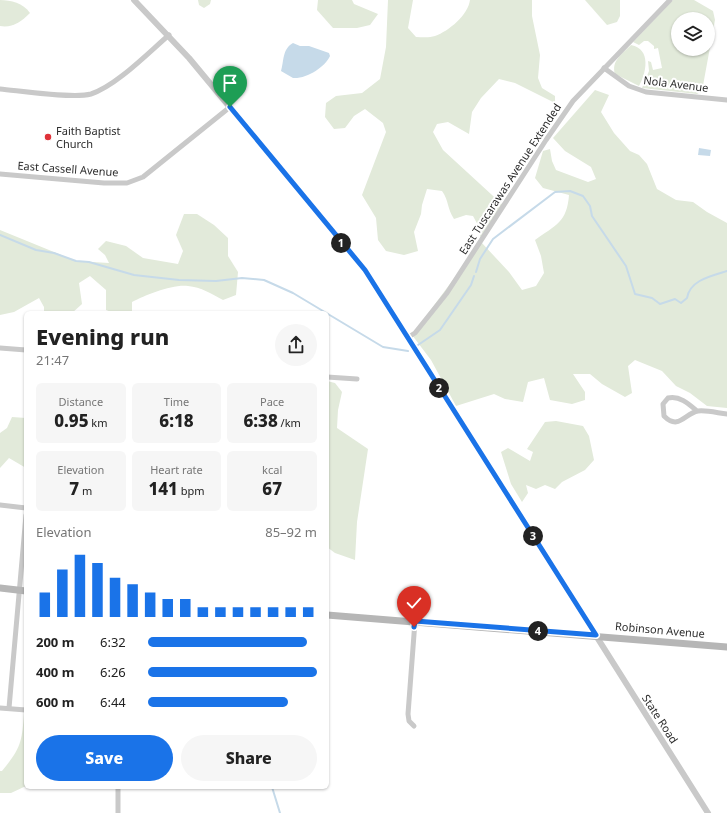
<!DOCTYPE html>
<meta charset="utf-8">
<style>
:root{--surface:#fff;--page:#f6f6f6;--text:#222;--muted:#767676;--accent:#1a73e8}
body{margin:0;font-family:"Noto Sans",sans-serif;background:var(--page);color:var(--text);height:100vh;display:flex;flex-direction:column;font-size:15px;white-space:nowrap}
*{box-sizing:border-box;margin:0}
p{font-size:13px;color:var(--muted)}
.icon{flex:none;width:22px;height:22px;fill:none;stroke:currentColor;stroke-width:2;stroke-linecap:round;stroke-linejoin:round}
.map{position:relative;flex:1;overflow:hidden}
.sheet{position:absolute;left:24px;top:311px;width:305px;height:478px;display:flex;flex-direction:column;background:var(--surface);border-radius:6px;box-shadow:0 1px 3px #0004}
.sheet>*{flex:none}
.tools{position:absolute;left:671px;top:12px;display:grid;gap:8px}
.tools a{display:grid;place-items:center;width:44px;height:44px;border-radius:50%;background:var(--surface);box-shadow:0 1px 3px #0004;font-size:20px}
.pin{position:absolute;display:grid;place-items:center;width:34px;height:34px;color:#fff;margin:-41px -17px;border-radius:50% 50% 50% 0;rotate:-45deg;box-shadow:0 0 4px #0007}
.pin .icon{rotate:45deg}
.km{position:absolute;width:20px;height:20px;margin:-10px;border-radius:50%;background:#222;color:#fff;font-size:11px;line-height:20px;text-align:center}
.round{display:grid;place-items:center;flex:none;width:42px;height:42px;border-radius:21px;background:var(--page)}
.head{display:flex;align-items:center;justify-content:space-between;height:68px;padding:0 12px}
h1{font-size:22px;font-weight:800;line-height:30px}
.figures{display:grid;grid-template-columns:repeat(3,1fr);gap:6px;height:68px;padding:4px 12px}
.figures div{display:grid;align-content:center;border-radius:6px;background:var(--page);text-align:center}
.figures b{font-size:17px;font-weight:800}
.figures small{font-size:11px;font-weight:400}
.figures p{font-size:11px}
.chart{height:112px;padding:8px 12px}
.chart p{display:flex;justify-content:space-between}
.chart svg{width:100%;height:72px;margin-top:4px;stroke:var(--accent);stroke-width:6}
.button{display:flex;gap:8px;margin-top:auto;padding:8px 12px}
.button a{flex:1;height:46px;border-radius:24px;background:var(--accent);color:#fff;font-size:16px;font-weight:800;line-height:46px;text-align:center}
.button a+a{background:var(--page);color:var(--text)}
ul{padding:0 12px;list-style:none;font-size:13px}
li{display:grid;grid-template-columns:64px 48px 1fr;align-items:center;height:30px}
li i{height:10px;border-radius:5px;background:var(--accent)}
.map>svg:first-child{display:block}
.green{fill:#e2eada;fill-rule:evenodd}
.water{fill:#c6dae9}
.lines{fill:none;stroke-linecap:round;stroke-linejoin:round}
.stream{stroke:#c6dae9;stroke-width:2}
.minor{stroke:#c9c9c9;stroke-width:5}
.tertiary{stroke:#c9c9c9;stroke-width:6}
.secondary{stroke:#b6b6b6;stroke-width:7}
.route-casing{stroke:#fff;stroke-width:8}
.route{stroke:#1a73e8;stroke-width:5}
.poi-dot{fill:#df3239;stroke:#fff;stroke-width:1.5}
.labels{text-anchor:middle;stroke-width:4;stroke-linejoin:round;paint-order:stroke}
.street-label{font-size:11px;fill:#2c2c2c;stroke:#fff}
.poi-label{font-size:11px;fill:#2c2c2c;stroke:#fff;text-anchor:start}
</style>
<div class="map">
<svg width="727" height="813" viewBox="0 0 727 813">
<rect width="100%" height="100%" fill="#fff"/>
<g class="green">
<path d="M0 0C11 0 23 3 30 13 21 22 12 28 0 26Z"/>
<polygon points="198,0 211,0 210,4 204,8 199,5"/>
<polygon points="318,0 352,0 354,4 378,14 370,25 357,28 333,28 317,10"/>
<path d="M388 0H413L408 28 416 37C422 37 429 38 435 36 449 31 468 15 470 0H532V16L540 55 538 78 542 88 555 96V103L515 83 499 79 481 98 472 112 469 134 448 122 437 124 433 132 443 150 504 206 481 242 509 272 522 290 536 286 544 273 541 256 535 240C556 225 567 222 569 195L543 188 535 178 543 151 550 149 552 161 556 170 588 182 596 179 591 167 565 151 553 138 595 90 609 95 601 112 614 133 630 151 639 155 647 164 657 189 676 200 693 202 707 212 727 223V408L707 406 690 393 676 386 662 371 635 360 628 366 632 393 625 397 602 384 590 374H573L585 392V400L572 404 550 400 544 378 528 382 523 402 505 399 494 394 456 406 431 360 412 335 481 242 479 227 473 216 466 215 454 219C447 208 449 201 442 191L427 189 422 205 421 214 414 232 418 251 404 255 386 251 378 240 376 218 362 195 386 132 383 123 365 109 354 116 345 128 334 129 325 117 326 103 336 96 362 93 380 79 386 47Z"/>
<polygon points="585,0 620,0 620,16 617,22 607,25"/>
<path d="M673 0H694L713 11 715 20 702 91 697 94 642 88 649 71 648 61 651 62 653 70 662 68 658 48 654 49V46L648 41H644L639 45 633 42ZM678 19H708V49H678Z"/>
<path d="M631 45C652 49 646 74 639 86L615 74C611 61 622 54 631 45Z"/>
<path d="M184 214H197L214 225 228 238V256L238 272 236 295 223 300C212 294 201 287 188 286 172 284 146 295 132 302V313H114L106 310V290L90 276 79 283 82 304 72 313H44V307L39 298 14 312 0 315V230L76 261 109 263 105 255 98 249 106 241 126 246 143 258 178 264 183 251 176 235Z"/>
<polygon points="327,381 335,383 342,392 338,410 337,428 368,449 357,522 355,560 335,553 327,547"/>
<polygon points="12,417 26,418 26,468 9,458 0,468 0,433 7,428"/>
<polygon points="556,421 583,426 589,436 594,460 585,470 562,482 555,489 545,485 536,489 526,485 528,493 522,502 511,484 501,452 508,448 530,461 533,452 527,449 545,422"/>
<path d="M24 713 26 714V786L11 793H0V771H2C21 748 22 742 24 713Z"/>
</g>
<g class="water">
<path d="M293 43 300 46H309L329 53 330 56C325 67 307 79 293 78L281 71C284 62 282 49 293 43Z"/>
<polygon points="699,148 711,150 710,156 698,155"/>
</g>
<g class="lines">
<g class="stream">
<polyline points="0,235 36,250 54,253 76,261 89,262 134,275 179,280 216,281 242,278 264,280 293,293 383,347 408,351"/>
<path d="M476 272 480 259 493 239 555 192 570 191 583 196 590 206 592 216 626 266 635 294 652 298 660 304 675 299 681 303 687 298C690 280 711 276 727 271"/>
<polyline points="418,345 440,330 471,285 474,276"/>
<polyline points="272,787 280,813"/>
</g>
<g class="minor">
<polyline points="604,68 629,86 646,92 727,100"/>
<path d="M0 89C21 91 73 99 91 94 116 86 148 53 169 35"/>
<polyline points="0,174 104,183 127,183 143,177 230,107"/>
<polyline points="407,338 415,333 447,293 546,140 573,101 670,0"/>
<polyline points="0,348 26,350"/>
<polyline points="327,377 357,379"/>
<path d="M697 411C689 404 679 395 668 398L663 404 664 416C679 431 685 413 698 411 707 410 718 413 727 414"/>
<polyline points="0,505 26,508"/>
<polyline points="0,708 26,710"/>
<polyline points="9,708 26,515"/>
<polyline points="414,726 409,721 408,714 415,621"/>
<polyline points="118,813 118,787"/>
</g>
<polyline class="tertiary" points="134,0 189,58 365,270 708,813"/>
<g class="secondary">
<polyline points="0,588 26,591"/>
<polyline points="327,615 727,647"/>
</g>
</g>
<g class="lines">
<g class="route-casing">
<polyline id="route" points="230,107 365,270 596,635 415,621 414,627"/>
</g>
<use href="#route" class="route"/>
</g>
<circle class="poi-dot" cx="48" cy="137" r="4"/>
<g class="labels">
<g class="street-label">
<text transform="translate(676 84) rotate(7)" y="4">Nola Avenue</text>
<text transform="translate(68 169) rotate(4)" y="4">East Cassell Avenue</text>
<text transform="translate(510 179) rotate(-57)" y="4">East Tuscarawas Avenue Extended</text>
<text transform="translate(660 630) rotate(5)" y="4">Robinson Avenue</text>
<text transform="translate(660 719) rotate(57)" y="4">State Road</text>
</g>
<g class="poi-label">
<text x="56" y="135">Faith Baptist<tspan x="56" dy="13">Church</tspan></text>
</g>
</g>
</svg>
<div class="tools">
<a><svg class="icon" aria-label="layers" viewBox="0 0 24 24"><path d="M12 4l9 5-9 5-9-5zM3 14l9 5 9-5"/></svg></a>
</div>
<div class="pin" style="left:230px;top:107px;background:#1e9e55"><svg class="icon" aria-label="arrive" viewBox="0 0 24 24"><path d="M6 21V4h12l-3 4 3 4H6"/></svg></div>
<div class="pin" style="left:414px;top:627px;background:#d93025"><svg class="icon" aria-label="check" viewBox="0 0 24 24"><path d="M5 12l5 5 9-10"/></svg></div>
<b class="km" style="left:341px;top:243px">1</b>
<b class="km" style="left:439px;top:388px">2</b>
<b class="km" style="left:533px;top:536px">3</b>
<b class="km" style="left:538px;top:631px">4</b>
<section class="sheet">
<div class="head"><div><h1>Evening run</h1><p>21:47</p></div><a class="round"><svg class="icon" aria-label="share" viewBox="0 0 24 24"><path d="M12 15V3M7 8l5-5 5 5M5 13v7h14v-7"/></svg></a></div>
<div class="figures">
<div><p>Distance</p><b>0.95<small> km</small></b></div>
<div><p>Time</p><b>6:18</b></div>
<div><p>Pace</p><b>6:38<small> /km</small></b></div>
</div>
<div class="figures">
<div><p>Elevation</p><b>7<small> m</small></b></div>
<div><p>Heart rate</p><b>141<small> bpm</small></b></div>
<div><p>kcal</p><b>67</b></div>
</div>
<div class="chart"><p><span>Elevation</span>85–92 m</p>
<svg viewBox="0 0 160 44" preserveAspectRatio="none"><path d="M5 44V29M15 44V15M25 44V6M35 44V11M45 44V20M55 44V24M65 44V29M75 44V33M85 44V33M95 44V38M105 44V38M115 44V38M125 44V38M135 44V38M145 44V38M155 44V38"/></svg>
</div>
<ul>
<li><b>200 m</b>6:32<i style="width:94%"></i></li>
<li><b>400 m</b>6:26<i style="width:100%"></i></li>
<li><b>600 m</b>6:44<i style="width:83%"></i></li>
</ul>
<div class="button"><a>Save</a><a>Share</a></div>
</section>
</div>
